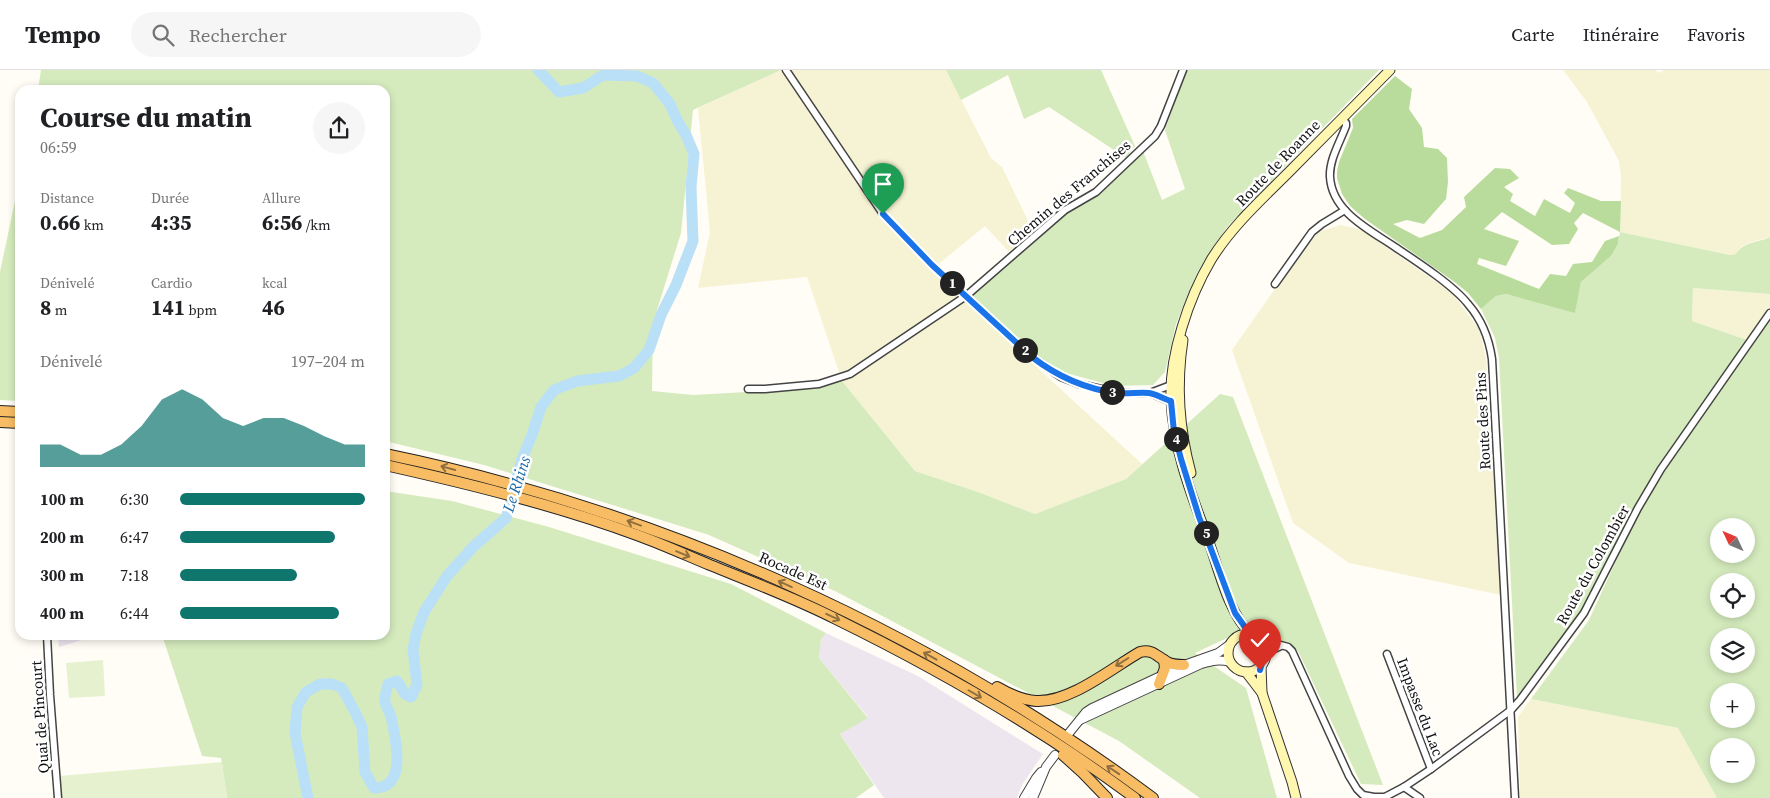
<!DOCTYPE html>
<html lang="fr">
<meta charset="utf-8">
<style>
:root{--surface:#fff;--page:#f6f6f6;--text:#202124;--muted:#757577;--line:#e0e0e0;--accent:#0f766e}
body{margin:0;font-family:"Source Serif 4",serif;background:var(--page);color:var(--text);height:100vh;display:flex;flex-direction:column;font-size:19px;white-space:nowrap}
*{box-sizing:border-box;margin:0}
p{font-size:16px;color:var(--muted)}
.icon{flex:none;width:28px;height:28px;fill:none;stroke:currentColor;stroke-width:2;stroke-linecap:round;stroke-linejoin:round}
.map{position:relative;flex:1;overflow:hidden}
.sheet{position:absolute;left:15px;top:15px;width:375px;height:555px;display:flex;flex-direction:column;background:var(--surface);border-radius:15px;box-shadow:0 2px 8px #0003}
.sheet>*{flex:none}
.needle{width:32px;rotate:314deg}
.controls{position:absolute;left:1710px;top:448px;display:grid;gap:10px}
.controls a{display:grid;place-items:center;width:45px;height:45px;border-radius:50%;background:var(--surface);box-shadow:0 2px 8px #0003;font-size:25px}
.pin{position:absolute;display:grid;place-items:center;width:42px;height:42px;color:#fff;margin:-51px -21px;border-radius:50% 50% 50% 0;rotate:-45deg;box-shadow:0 0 5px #0007}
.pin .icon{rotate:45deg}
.km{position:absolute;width:25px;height:25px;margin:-12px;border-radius:50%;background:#222;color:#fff;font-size:14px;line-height:25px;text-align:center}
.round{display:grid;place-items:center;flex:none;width:52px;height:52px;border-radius:26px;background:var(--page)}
.overview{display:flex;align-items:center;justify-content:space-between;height:85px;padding:0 25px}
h1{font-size:28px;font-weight:700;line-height:38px}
.figures{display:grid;grid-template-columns:repeat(3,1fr);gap:8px;height:85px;padding:5px 25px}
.figures div{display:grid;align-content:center}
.figures b{font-size:21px;font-weight:700}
.figures small{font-size:14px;font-weight:400}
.figures p{font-size:14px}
.chart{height:140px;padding:10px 25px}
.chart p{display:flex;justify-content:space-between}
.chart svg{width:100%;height:90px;margin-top:5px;fill:var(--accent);opacity:.7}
ul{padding:0 25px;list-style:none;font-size:16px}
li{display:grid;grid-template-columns:80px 60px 1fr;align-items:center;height:38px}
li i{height:12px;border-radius:6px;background:var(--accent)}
header{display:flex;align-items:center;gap:30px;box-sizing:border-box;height:70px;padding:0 25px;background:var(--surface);border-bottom:1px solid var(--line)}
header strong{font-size:24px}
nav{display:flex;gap:28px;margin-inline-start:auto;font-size:18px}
.search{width:350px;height:45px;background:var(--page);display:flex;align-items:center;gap:12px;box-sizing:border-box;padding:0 18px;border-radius:28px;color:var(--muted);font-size:19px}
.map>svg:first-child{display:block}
.industrial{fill:#eee6ef}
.farmland{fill:#f6f3d4}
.green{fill:#d5ebbd;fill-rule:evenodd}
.forest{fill:#b9dc9c}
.pitch{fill:#e6f2cf}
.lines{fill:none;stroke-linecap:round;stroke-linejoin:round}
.river{stroke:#b9e0f7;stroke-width:11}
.minor-casing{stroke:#444;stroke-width:9}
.tertiary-casing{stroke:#444;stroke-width:10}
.secondary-casing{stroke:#333;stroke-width:11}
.trunk-casing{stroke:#222;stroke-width:12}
.minor{stroke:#fff;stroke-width:6}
.tertiary{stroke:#fff;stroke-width:8}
.secondary{stroke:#fff6b0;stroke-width:9}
.trunk{stroke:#f7bc64;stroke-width:10}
.oneway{stroke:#906f3f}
.route-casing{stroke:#fff;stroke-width:10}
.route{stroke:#1a73e8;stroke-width:6}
.labels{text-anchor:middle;stroke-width:5;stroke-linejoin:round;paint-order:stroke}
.street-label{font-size:15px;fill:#111;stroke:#fff}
.water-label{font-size:16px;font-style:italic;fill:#1768a6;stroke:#fff}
</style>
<header>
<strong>Tempo</strong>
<div class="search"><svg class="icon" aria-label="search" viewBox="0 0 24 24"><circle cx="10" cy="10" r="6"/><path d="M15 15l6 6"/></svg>Rechercher</div>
<nav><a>Carte</a><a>Itinéraire</a><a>Favoris</a></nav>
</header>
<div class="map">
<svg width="1770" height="728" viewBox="0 0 1770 728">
<rect width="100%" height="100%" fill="#fffdf5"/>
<g class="industrial">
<polygon points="826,563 918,606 1043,684 1022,715 1017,728 884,728 840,664 868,647 819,588 821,568"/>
<polygon points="58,565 98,565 59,577"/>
</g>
<g class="farmland">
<polygon points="781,0 946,0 991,88 1002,97 1032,159 1009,182 985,156 935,197 965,231 1142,394 1126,409 1035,444 978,422 915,401 842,311 807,207 698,218 710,162 698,38"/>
<polygon points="1563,0 1656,0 1658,3 1664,0 1770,0 1770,167 1748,173 1741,177 1736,184 1730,185 1620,162 1621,106 1619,91 1587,32"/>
<polygon points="1341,155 1362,160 1452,223 1479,259 1486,288 1501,525 1349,493 1293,453 1232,280 1300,183 1320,161"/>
<polygon points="1693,218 1770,224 1770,236 1747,270 1692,251"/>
<polygon points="1531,629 1678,658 1717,728 1520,728 1518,647"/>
</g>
<g class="green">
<polygon points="41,0 781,0 693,40 681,163 653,253 652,321 693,325 764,321 842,311 915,401 978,422 1035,444 1126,409 1220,324 1233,327 1383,715 1361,714 1298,581 1255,555 1195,583 1246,618 1277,728 1200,728 1119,671 837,522 709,465 484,395 385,371 385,20 38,20"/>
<polygon points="946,0 1101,0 1135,76 1126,88 1049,37 1024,49 1008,5 961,30"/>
<polygon points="1186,0 1379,0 1227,157 1197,203 1176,254 1165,302 1153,315 1114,316 1066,303 1032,283 971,225 1068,141 1104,119 1143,81 1162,130 1185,119 1165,60"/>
<polygon points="20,107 20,331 0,330 0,202"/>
<path d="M1620 162 1730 185 1736 184C1744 171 1758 173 1770 167V224L1693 218 1692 251 1747 270 1658 397 1635 436 1581 541 1517 627 1499 288 1495 268 1481 239 1496 226 1506 224 1575 242 1581 212 1611 186 1618 174Z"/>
<path d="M1770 248V728H1717L1678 658 1531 629 1589 550 1636 447 1686 368ZM1719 456H1746V484H1719ZM1719 511H1746V539H1719ZM1719 566H1746V594H1719ZM1719 621H1746V649H1719ZM1719 676H1746V704H1719Z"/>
<polygon points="385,421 452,431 549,457 731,514 826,563 821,569 819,588 868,648 840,664 874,715 856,728 227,728 221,688 202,686 162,565 385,565"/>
</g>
<polygon class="forest" points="1395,6 1412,19 1409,39 1422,58 1424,77 1438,79 1447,88 1448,112 1446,129 1424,154 1407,150 1393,154 1420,168 1442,160 1466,137 1464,127 1495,98 1510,99 1519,108 1504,117 1513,124 1510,131 1535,146 1544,129 1570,143 1575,133 1564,123 1568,118 1601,131 1621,131 1620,162 1583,143 1574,153 1578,159 1569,174 1552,175 1502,142 1484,159 1519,171 1506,196 1479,188 1477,194 1539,219 1550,204 1566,206 1573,194 1592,192 1605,171 1619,166 1618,174 1611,186 1581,212 1575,243 1506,224 1496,226 1481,239 1468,223 1456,213 1365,149 1350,136 1342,124 1337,108 1337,101 1339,92 1353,58 1352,49"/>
<g class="pitch">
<polygon points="103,590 105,626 69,628 66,593"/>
<polygon points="222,692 227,728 61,728 59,706"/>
</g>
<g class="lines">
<path class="river" d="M308 728 295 663 297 637 306 622 320 614H332L342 618 355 642 362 657 365 702 374 718C407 719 396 671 392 651 391 644 387 639 385 632 384 627 387 619 388 614L397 611 405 624 411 627 417 615 413 580 416 564 424 542 447 506 473 477 506 448 522 389 532 365 541 337 554 320 577 311 619 306 634 298 649 280 661 245 676 215 693 171 691 117 694 84 686 65 678 52 670 34 653 13 637 6 603 5 583 18 559 22 538 0"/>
<g class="minor-casing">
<g id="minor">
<polyline points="786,0 883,144 932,195 1032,287 1061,307 1079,314 1119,323 1150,323 1167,330 1173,330"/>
<path d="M1342 49 1346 53V56C1340 72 1329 90 1330 107 1332 142 1370 160 1395 177 1416 191 1453 215 1468 234 1482 250 1489 268 1492 289L1515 728"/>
<polyline points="1275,214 1312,162 1322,154 1345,140"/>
<polyline points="748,319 765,319 819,314 850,304 966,226 1065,140 1096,122 1155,66 1161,56 1183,0"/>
<polyline points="1150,323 1171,315"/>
<polyline points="47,565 50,625 58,728"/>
<polyline points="1262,570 1288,577 1292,581 1349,706 1357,719 1363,725 1374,727 1385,727 1404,717 1431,699 1511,640 1520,630 1584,543 1638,438 1661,399 1770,243"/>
<polyline points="1387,584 1431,699"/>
<polyline points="1266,586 1270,581 1281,576"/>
<polyline points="1404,717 1420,728"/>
</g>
</g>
<g class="tertiary-casing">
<g id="tertiary">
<path d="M1080 650 1201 594C1212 591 1219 589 1230 592"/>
<polyline points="1069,663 1086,642 1092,638 1184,595 1218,583 1229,575"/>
<polyline points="1024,728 1036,708 1041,702"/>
<polyline points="1033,728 1046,697 1055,685"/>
</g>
</g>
<g class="secondary-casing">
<g id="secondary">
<path d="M1183 270C1176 315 1179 359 1191 403"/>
<circle cx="1247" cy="583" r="19"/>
<path d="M1251 564C1227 543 1217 491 1205 461 1189 419 1173 375 1171 330 1169 286 1189 227 1211 190 1231 157 1262 129 1289 102 1323 68 1356 34 1390 0"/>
<polyline points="1261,596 1262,623"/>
<polyline points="1246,602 1262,623 1292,712 1296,728"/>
</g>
</g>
<g class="trunk-casing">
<g id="trunk">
<polyline points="0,341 20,342"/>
<polyline points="0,352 20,353"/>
<path d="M385 384C661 441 927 560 1153 728"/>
<path d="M385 395C470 414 555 435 637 465 662 474 686 485 710 495 752 512 795 528 836 549 940 600 1042 659 1135 728"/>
<polyline points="1159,614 1165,598 1164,590"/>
<path d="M997 617C1009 624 1022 630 1036 631 1070 633 1112 598 1140 582 1153 579 1156 586 1167 592 1172 595 1178 595 1184 595"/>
<polyline points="1063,685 1083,703 1107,728"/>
</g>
</g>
<use href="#minor" class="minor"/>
<use href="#tertiary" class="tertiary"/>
<use href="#secondary" class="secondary"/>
<use href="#trunk" class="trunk"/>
</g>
<defs><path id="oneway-shaft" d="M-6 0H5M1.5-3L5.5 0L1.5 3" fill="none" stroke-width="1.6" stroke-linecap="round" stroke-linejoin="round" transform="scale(1.25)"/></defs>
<g class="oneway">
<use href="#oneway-shaft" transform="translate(448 398) rotate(-165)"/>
<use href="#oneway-shaft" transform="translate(634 453) rotate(-160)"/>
<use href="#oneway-shaft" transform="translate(683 484) rotate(22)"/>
<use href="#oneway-shaft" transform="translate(785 514) rotate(-156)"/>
<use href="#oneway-shaft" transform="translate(833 547) rotate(25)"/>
<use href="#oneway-shaft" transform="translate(930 586) rotate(-151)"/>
<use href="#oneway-shaft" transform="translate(1122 592) rotate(148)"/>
<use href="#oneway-shaft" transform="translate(975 624) rotate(30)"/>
<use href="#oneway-shaft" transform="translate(1113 700) rotate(-146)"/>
</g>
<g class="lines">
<g class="route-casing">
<path id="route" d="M883 144 932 195 1032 287C1058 307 1085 319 1117 323 1128 324 1139 322 1149 323 1156 324 1164 329 1171 331L1174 362 1181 389 1199 447 1235 543 1247 560 1258 567 1266 577V586L1261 596 1260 600"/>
</g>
<use href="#route" class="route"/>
</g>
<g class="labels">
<g class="street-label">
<text transform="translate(1278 93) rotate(-46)" y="5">Route de Roanne</text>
<text transform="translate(1069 123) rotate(-40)" y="5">Chemin des Franchises</text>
<text transform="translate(1483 351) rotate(-93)" y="5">Route des Pins</text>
<text transform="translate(1593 495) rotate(-61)" y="5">Route du Colombier</text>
<text transform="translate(793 501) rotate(24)" y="5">Rocade Est</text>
<text transform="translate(1420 637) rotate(69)" y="5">Impasse du Lac</text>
<text transform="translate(40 647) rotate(-94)" y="5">Quai de Pincourt</text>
</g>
<g class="water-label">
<text transform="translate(516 414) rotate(-72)" y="6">Le Rhins</text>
</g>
</g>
</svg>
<div class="controls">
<a><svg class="needle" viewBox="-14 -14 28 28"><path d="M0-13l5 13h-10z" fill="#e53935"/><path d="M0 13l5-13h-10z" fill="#757577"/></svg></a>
<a><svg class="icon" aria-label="locate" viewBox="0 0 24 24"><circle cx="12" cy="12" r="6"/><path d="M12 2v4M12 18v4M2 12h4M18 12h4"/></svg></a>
<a><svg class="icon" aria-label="layers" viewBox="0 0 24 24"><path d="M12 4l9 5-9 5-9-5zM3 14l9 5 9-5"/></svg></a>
<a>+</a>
<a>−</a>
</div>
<div class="pin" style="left:883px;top:144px;background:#1e9e55"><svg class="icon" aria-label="arrive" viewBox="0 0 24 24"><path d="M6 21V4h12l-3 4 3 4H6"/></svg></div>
<div class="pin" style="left:1260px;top:600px;background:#d93025"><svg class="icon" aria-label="check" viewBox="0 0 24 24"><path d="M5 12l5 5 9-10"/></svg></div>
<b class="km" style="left:952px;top:213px">1</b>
<b class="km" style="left:1025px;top:280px">2</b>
<b class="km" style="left:1112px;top:322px">3</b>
<b class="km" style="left:1176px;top:369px">4</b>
<b class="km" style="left:1206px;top:463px">5</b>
<section class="sheet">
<div class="overview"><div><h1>Course du matin</h1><p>06:59</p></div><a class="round"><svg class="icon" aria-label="share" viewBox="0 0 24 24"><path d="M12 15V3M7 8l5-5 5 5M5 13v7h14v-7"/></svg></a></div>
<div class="figures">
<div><p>Distance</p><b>0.66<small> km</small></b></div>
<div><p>Durée</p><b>4:35</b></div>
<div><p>Allure</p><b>6:56<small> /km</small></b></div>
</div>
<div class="figures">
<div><p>Dénivelé</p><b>8<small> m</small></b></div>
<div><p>Cardio</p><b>141<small> bpm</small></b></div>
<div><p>kcal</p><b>46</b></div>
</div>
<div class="chart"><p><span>Dénivelé</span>197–204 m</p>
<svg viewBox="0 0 160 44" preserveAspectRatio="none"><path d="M0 44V33L10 33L20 38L30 38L40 33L50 24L60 11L70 6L80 11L90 20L100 24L110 20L120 20L130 24L140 29L150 33L160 33V44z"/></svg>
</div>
<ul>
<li><b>100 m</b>6:30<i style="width:100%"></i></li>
<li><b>200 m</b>6:47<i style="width:84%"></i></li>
<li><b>300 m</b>7:18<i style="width:63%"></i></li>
<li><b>400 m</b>6:44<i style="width:86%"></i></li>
</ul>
</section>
</div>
